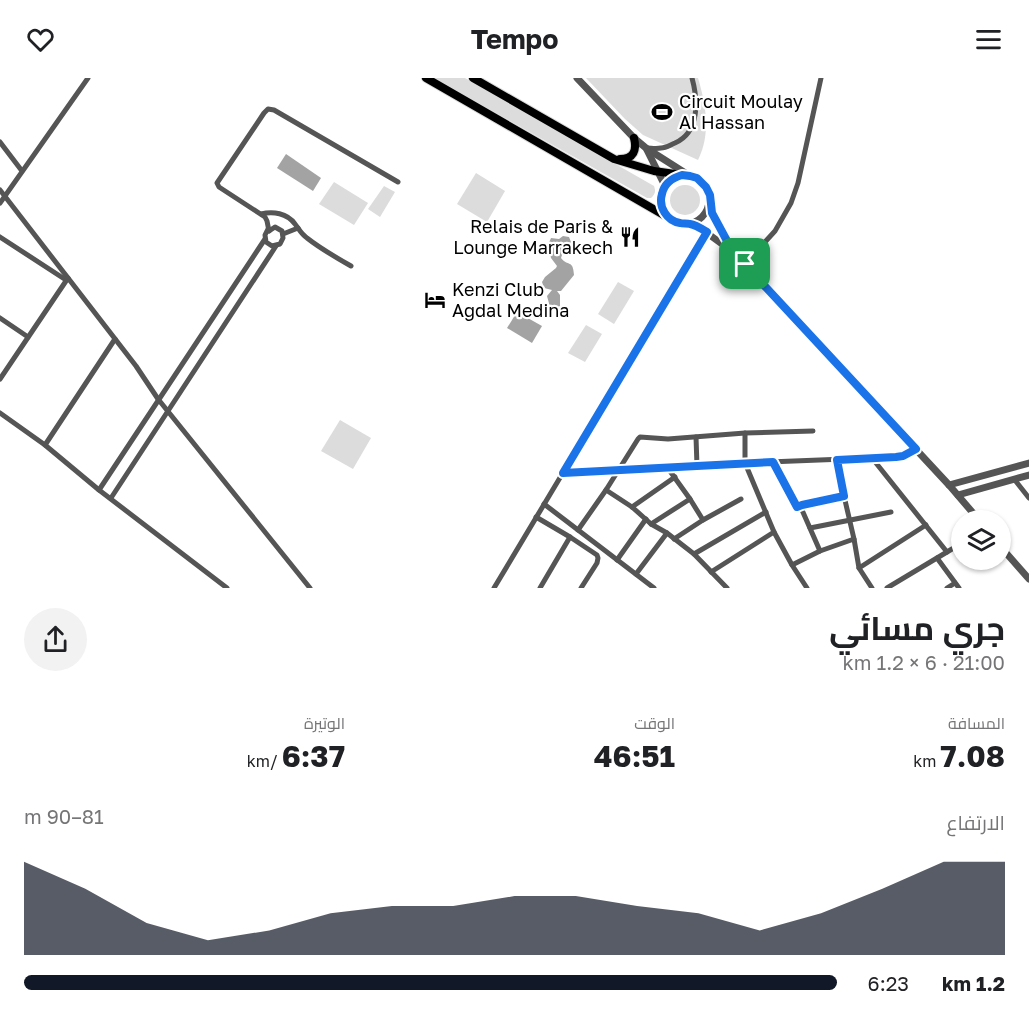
<!DOCTYPE html>
<html lang="ar">
<meta charset="utf-8">
<style>
:root{--surface:#fff;--page:#f2f2f2;--text:#202124;--muted:#757577;--accent:#111827}
body{margin:0;font-family:"Golos Text",Cairo,sans-serif;background:var(--page);color:var(--text);direction:rtl;height:100vh;display:flex;flex-direction:column;font-size:22px;white-space:nowrap}
*{box-sizing:border-box;margin:0}
p{font-size:20px;color:var(--muted)}
.icon{flex:none;width:33px;height:33px;fill:none;stroke:currentColor;stroke-width:2;stroke-linecap:round;stroke-linejoin:round}
.map{position:relative;height:510px;overflow:hidden;direction:ltr}
.panel{display:flex;flex-direction:column;background:var(--surface);flex:1}
.panel>*{flex:none}
.controls{position:absolute;left:951px;top:432px;display:grid;gap:12px}
.controls a{display:grid;place-items:center;width:60px;height:60px;border-radius:50%;background:var(--surface);box-shadow:0 2px 4px #0004;font-size:30px}
.pin{position:absolute;display:grid;place-items:center;width:51px;height:51px;color:#fff;margin:-26px;border-radius:12px;box-shadow:0 3px 9px #0006}
.round{display:grid;place-items:center;flex:none;width:63px;height:63px;border-radius:32px;background:var(--page)}
.summary{display:flex;align-items:center;justify-content:space-between;height:102px;padding:0 24px}
h1{font-size:33px;font-weight:700;line-height:45px}
.figures{display:grid;grid-template-columns:repeat(3,1fr);gap:9px;height:102px;padding:6px 24px}
.figures div{display:grid;align-content:center}
.figures b{font-size:30px;font-weight:700}
.figures small{font-size:16px;font-weight:400}
.figures p{font-size:16px}
.chart{height:168px;padding:12px 24px}
.chart p{display:flex;justify-content:space-between}
.chart svg{width:100%;height:108px;margin-top:6px;fill:var(--accent);opacity:.7}
ul{padding:0 24px;list-style:none;font-size:20px}
li{display:grid;grid-template-columns:96px 72px 1fr;align-items:center;height:45px}
li i{height:15px;border-radius:8px;background:var(--accent)}
header{display:flex;justify-content:space-between;align-items:center;height:78px;padding:0 24px;background:var(--surface);font-size:27px;font-weight:700}
.map>svg:first-child{display:block}
.green{fill:#dcdcdc}
.water{fill:#a3a3a3}
.lines{fill:none;stroke-linecap:round;stroke-linejoin:round}
.primary-casing{stroke:#dbdbdb;stroke-width:10}
.minor{stroke:#555;stroke-width:5}
.tertiary{stroke:#555;stroke-width:7}
.primary{stroke:#000;stroke-width:8}
.route-casing{stroke:#fff;stroke-width:12}
.route{stroke:#1a73e8;stroke-width:8}
.labels{text-anchor:middle;stroke-width:4.5;stroke-linejoin:round;paint-order:stroke}
.poi-label{font-size:18px;fill:#000;stroke:#fff;text-anchor:start}
</style>
<header><svg class="icon" aria-label="menu" viewBox="0 0 24 24"><path d="M4 6h16M4 12h16M4 18h16"/></svg>Tempo<svg class="icon" aria-label="heart" viewBox="0 0 24 24"><path d="M12 20l-8-8c-3-5 5-10 8-4 3-6 11-1 8 4z"/></svg></header>
<div class="map">
<svg width="1029" height="510" viewBox="0 0 1029 510">
<rect width="100%" height="100%" fill="#fff"/>
<g class="green">
<path d="M434 0H465L654 108C656 114 655 116 651 120H647Z"/>
<path d="M586 0H698C706 27 711 56 698 82L643 57 625 41Z"/>
<polygon points="476,95 505,113 487,144 457,126"/>
<polygon points="334,104 368,125 354,147 319,126"/>
<circle cx="685" cy="122" r="15"/>
<polygon points="384,108 395,114 380,139 368,131"/>
<polygon points="618,204 634,213 614,246 598,236"/>
<polygon points="586,247 602,256 585,284 568,275"/>
<polygon points="340,342 371,360 353,391 321,373"/>
</g>
<g class="water">
<polygon points="286,76 321,100 313,113 277,90"/>
<path d="M563 158 569 159 571 164 568 171 563 174 561 180C568 189 573 181 574 197L561 213H557L560 217V228L555 231 550 229 547 218 552 212 544 210 542 204 545 199 556 190 557 188 551 180 548 167 551 160 559 161Z"/>
<polygon points="517,234 542,248 532,265 507,250"/>
</g>
<g class="lines">
<g class="primary-casing">
<g id="primary">
<polyline points="426,0 669,140"/>
<polyline points="473,0 614,81 654,93 682,97"/>
<path d="M620 81C634 81 637 72 634 60"/>
</g>
</g>
<g class="minor">
<polyline points="0,64 22,93"/>
<path d="M646 70C651 70 656 71 661 70 666 70 670 67 675 65 700 54 698 22 692 0"/>
<polyline points="0,112 136,288 158,321 310,510"/>
<polyline points="0,125 88,0"/>
<path d="M261 136C273 133 287 135 295 146 299 151 301 156 307 160 321 171 335 179 351 188"/>
<polygon points="275,149 282,153 283,160 280,166 272,168 266,164 265,157 268,151 269,153"/>
<polyline points="269,153 267,143 265,139 219,109 217,105 264,35 268,31 274,32 398,104"/>
<polyline points="283,156 298,150"/>
<polyline points="0,159 66,202"/>
<polyline points="745,186 775,153 791,125 798,105 821,0"/>
<polyline points="0,240 28,259"/>
<polyline points="0,301 68,200"/>
<polyline points="0,335 45,367 99,412 227,510"/>
<polyline points="745,355 745,385 774,454 792,487 807,510"/>
<polyline points="696,359 697,388"/>
<polyline points="45,367 115,261"/>
<polyline points="872,380 947,474"/>
<polyline points="837,382 844,418 854,461 859,490 872,510"/>
<polyline points="773,384 797,429 802,432 820,473"/>
<polyline points="667,389 690,421 703,442 674,461"/>
<polyline points="563,395 745,385 896,379 903,378 916,371"/>
<polyline points="1014,401 1029,420"/>
<polyline points="99,412 265,161"/>
<polyline points="606,412 632,429 651,446 667,455 694,476 727,510"/>
<polyline points="111,420 276,168"/>
<polyline points="544,426 654,510"/>
<polyline points="632,429 675,399"/>
<polyline points="797,429 802,427 844,418"/>
<polyline points="536,439 570,459 597,477 598,480 597,485 581,510"/>
<polyline points="703,442 741,421"/>
<polyline points="651,446 690,421"/>
<polyline points="810,450 891,434"/>
<polyline points="578,452 606,412 638,361 640,359 668,361 745,355 813,353"/>
<polyline points="694,476 766,434"/>
<polyline points="937,480 959,510"/>
<polyline points="617,482 646,441"/>
<polyline points="792,487 820,473 854,461"/>
<polyline points="859,490 926,447"/>
<polyline points="711,494 774,454"/>
<polyline points="636,496 667,455"/>
<polyline points="494,510 707,154"/>
<polyline points="540,510 570,459"/>
<polyline points="887,510 962,465"/>
<polyline points="947,510 955,505"/>
</g>
<g class="tertiary">
<polyline points="577,0 634,60 646,70 690,98"/>
<polyline points="647,72 665,108"/>
<circle cx="685" cy="122" r="24"/>
<path d="M710 128C713 144 723 158 731 171"/>
<polyline points="690,146 700,150 733,174 949,407 979,442"/>
<polyline points="949,407 1029,385"/>
<polyline points="958,417 1029,397"/>
<polyline points="1000,468 1029,501"/>
</g>
<use href="#primary" class="primary"/>
</g>
<g class="lines">
<g class="route-casing">
<path id="route" d="M682 97 690 98 697 100 706 109 710 117 712 135 733 174 916 371 903 378 896 379 837 382 844 418 802 427 797 429 773 384 563 395 707 154C702 151 696 147 690 146 687 145 683 146 680 145 667 143 658 129 662 116 664 106 672 100 682 97Z"/>
</g>
<use href="#route" class="route"/>
</g>
<defs>
<g id="stadium-bare" transform="scale(1.62)"><path d="M0-5a6.5 5 0 1 0 0 10a6.5 5 0 1 0 0-10ZM-3.5-1.8h7v3.6h-7Z" fill="#000" stroke="#fff" stroke-width="2.5" paint-order="stroke"/></g>
<g id="restaurant-bare" transform="scale(1.62)"><path d="M-5-6h1v4h1v-4h1v4h1v-4h1v5L-1.5 .5V6h-2V.5L-5-1ZM5-6V6H3V1.5H1.5Q1.5-4 5-6Z" fill="#000" stroke="#fff" stroke-width="2.5" paint-order="stroke"/></g>
<g id="hotel-bare" transform="scale(1.62)"><path d="M-6-4.5h1.5V1H6V5H4.5V3h-9V5H-6ZM-4 0a1.8 1.8 0 1 1 3.6 0ZM.5 0V-2.5h3Q6-2.5 6 0Z" fill="#000" stroke="#fff" stroke-width="2.5" paint-order="stroke"/></g>
</defs>
<g fill-rule="evenodd">
<use href="#stadium-bare" x="662" y="34"/>
<use href="#restaurant-bare" x="630" y="159"/>
<use href="#hotel-bare" x="435" y="222"/>
</g>
<g class="labels">
<g class="poi-label">
<text x="679" y="30">Circuit Moulay<tspan x="679" dy="21">Al Hassan</tspan></text>
<text x="613" y="155" text-anchor="end">Relais de Paris &amp;<tspan x="613" dy="21">Lounge Marrakech</tspan></text>
<text x="452" y="218">Kenzi Club<tspan x="452" dy="21">Agdal Medina</tspan></text>
</g>
</g>
</svg>
<div class="controls">
<a><svg class="icon" aria-label="layers" viewBox="0 0 24 24"><path d="M12 4l9 5-9 5-9-5zM3 14l9 5 9-5"/></svg></a>
</div>
<div class="pin" style="left:745px;top:186px;background:#1e9e55"><svg class="icon" aria-label="arrive" viewBox="0 0 24 24"><path d="M6 21V4h12l-3 4 3 4H6"/></svg></div>
</div>
<section class="panel">
<div class="summary"><div><h1>جري مسائي</h1><p>21:00 · 6 × 1.2 km</p></div><a class="round"><svg class="icon" aria-label="share" viewBox="0 0 24 24"><path d="M12 15V3M7 8l5-5 5 5M5 13v7h14v-7"/></svg></a></div>
<div class="figures">
<div><p>المسافة</p><b>7.08<small> km</small></b></div>
<div><p>الوقت</p><b>46:51</b></div>
<div><p>الوتيرة</p><b>6:37<small> /km</small></b></div>
</div>
<div class="chart"><p><span>الارتفاع</span>81–90 m</p>
<svg viewBox="0 0 160 44" preserveAspectRatio="none"><path d="M0 44V6L10 17L20 31L30 38L40 34L50 27L60 24L70 24L80 20L90 20L100 24L110 27L120 34L130 27L140 17L150 6L160 6V44z"/></svg>
</div>
<ul>
<li><b>1.2 km</b>6:23<i style="width:100%"></i></li>
</ul>
</section>
